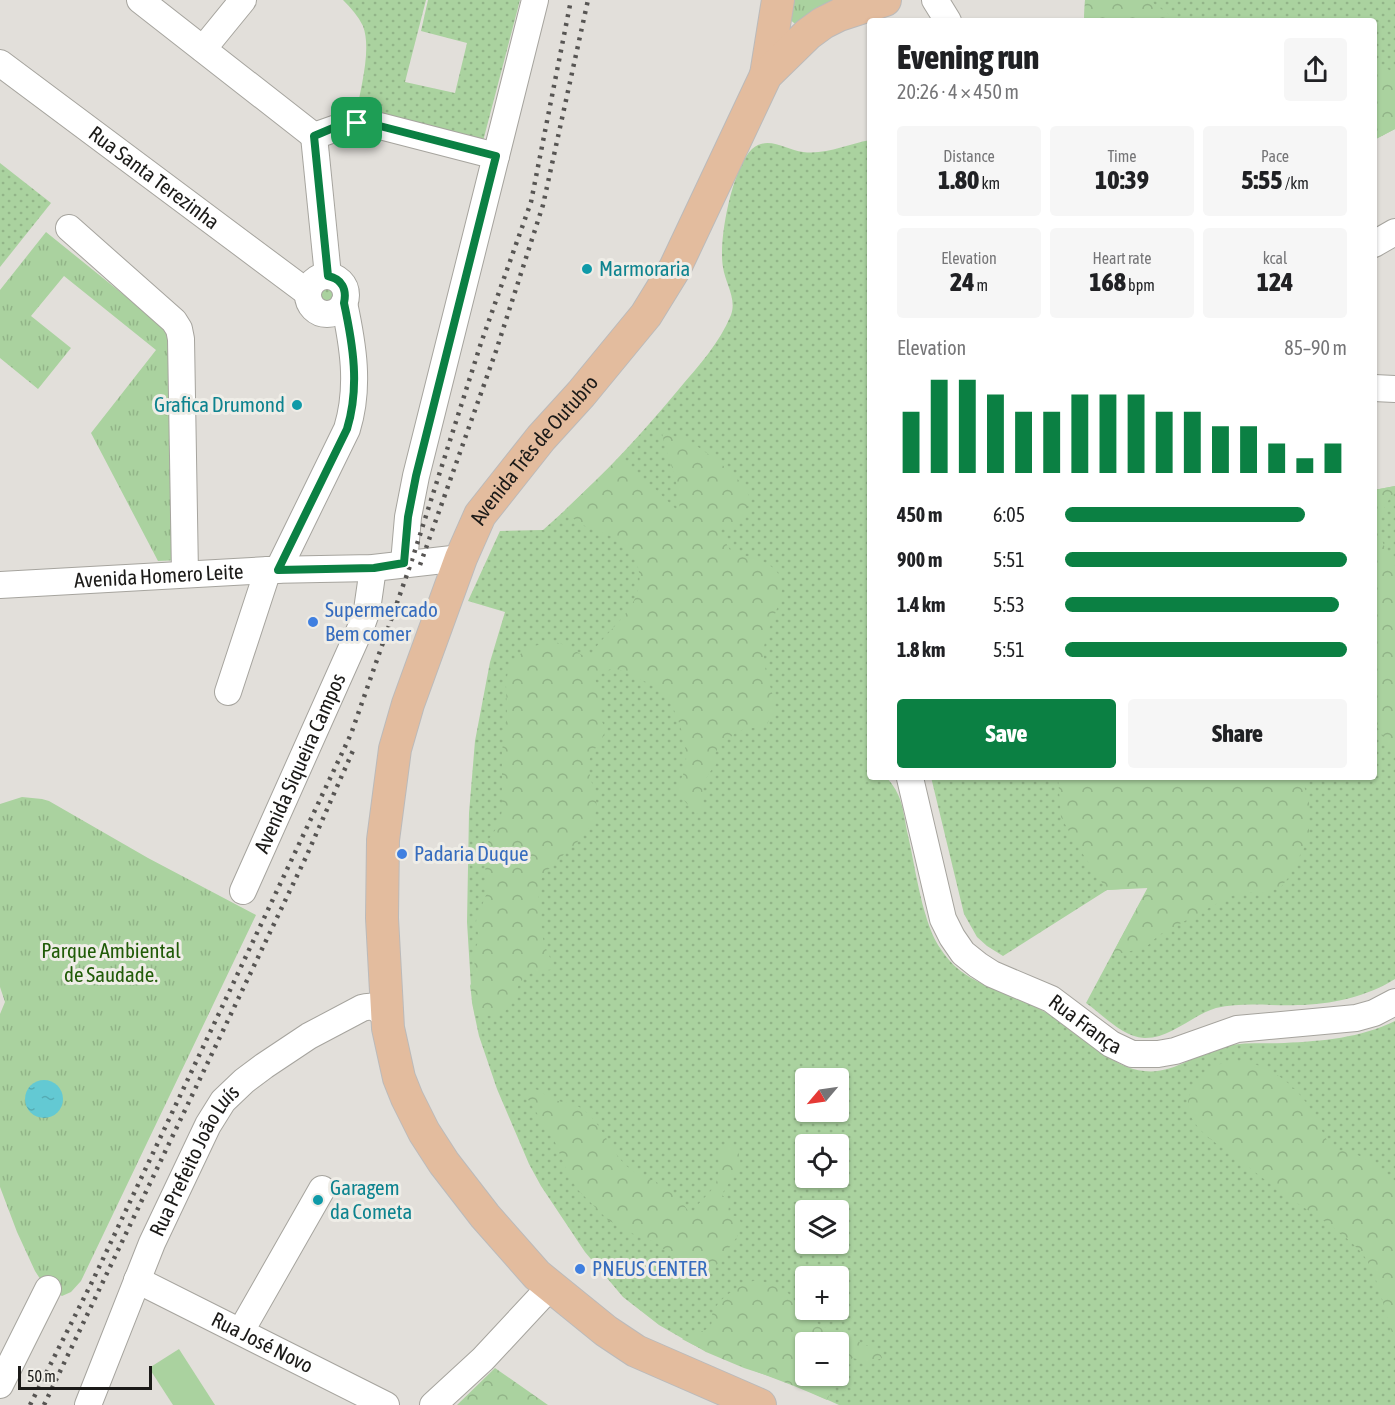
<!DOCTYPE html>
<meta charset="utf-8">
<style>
:root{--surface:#fff;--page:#f6f6f6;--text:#202124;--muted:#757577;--accent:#0b8043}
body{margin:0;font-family:"Asap Condensed",sans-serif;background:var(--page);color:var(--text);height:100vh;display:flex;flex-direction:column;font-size:22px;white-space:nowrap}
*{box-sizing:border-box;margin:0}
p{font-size:20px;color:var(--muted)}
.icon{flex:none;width:33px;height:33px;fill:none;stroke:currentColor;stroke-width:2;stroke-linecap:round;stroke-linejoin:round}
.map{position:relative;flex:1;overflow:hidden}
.drawer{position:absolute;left:867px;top:18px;width:510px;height:762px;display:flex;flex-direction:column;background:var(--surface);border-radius:6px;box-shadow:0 2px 4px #0004}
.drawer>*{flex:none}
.needle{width:39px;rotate:241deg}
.controls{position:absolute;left:795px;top:1068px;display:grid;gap:12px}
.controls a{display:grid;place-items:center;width:54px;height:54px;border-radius:6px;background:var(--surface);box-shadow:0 2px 4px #0004;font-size:30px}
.scale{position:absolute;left:18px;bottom:15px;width:134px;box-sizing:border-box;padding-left:6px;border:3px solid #1b1a18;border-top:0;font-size:16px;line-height:21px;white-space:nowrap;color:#1b1a18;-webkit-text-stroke:4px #efede7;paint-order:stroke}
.pin{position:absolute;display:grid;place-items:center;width:51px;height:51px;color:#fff;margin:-26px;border-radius:12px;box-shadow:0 3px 9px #0006}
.round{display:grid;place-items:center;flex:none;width:63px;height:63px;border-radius:6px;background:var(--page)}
.head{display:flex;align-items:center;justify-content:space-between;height:102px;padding:0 30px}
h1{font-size:33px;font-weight:800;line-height:45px}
.metrics{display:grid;grid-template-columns:repeat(3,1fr);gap:9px;height:102px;padding:6px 30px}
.metrics div{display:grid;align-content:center;border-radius:6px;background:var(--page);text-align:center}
.metrics b{font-size:26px;font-weight:800}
.metrics small{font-size:16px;font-weight:400}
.metrics p{font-size:16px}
.chart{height:168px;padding:12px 30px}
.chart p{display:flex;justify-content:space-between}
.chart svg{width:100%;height:108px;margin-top:6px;stroke:var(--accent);stroke-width:6}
.cta{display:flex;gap:12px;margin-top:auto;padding:12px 30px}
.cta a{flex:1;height:69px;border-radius:6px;background:var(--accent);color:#fff;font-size:24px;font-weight:800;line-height:69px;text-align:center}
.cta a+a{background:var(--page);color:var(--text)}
ul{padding:0 30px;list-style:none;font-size:20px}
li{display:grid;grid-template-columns:96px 72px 1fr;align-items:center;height:45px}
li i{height:15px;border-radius:8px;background:var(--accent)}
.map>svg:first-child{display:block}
.grass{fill:url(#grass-dots);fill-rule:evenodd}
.forest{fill:url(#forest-crowns);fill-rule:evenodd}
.park{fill:url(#park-tufts)}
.pitch{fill:#aad29f}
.water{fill:url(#water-ripples)}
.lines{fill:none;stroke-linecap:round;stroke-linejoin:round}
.minor-casing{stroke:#a6a49e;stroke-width:28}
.major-casing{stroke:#bbbaba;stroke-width:34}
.minor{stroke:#fff;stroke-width:26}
.major{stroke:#e3bc9e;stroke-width:32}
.rail{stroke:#575553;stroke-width:4.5;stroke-dasharray:3 6;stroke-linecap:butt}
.route-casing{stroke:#fff;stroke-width:12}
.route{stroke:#0b8043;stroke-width:8}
.culture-dot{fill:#0f9aa8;stroke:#efede7;stroke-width:2}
.shop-dot{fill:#3f7fe0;stroke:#efede7;stroke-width:2}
.labels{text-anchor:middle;stroke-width:6;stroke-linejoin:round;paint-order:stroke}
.street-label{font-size:21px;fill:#1b1a18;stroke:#efede7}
.culture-label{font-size:21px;fill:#0d838f;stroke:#efede7;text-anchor:start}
.shop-label{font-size:21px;fill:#366cbe;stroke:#efede7;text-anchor:start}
.park-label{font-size:21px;fill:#205b07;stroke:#efede7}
</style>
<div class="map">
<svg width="1395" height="1405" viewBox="0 0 1395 1405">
<defs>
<pattern id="grass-dots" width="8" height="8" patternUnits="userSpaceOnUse" patternTransform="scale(1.5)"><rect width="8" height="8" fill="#aad29f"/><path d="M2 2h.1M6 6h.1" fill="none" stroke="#92b488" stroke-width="1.8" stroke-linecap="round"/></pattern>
<pattern id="forest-crowns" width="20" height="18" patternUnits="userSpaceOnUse" patternTransform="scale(1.5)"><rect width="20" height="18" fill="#aad29f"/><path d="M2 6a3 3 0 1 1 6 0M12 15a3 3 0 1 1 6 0" fill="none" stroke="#92b488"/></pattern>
<pattern id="park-tufts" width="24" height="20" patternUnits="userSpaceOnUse" patternTransform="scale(1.5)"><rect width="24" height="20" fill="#aad29f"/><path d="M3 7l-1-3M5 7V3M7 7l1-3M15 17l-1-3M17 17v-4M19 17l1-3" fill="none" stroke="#92b488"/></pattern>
<pattern id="water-ripples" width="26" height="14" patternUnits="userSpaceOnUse" patternTransform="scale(1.5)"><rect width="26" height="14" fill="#63c9d3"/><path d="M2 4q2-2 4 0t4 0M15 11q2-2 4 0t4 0" fill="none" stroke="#55acb4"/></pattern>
</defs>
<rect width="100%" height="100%" fill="#e2dfda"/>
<g class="grass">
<path d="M343 0H426L405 82 455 93 467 43 421 31 428 0H520L482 145 356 115C360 90 372 50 363 26 358 16 351 8 343 0Z"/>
<polygon points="1085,0 1395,0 1395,129 1374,140 1374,21 1084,21"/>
<path d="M870 140V777H886C902 794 903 809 907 831 915 864 921 916 938 945 945 956 954 967 965 974 979 984 995 988 1011 995 1031 1004 1052 1015 1071 1028 1094 1044 1114 1068 1144 1071 1173 1075 1198 1052 1225 1046 1245 1042 1265 1044 1284 1043 1323 1041 1360 1038 1395 1021V1405H839L790 1383 744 1368 706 1352 659 1325 623 1297 585 1252 541 1186 529 1164 497 1089 479 1036 472 1003 467 922 469 813 475 741 490 662 505 612 468 601 500 531 543 530C593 486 637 440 679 389 699 365 719 344 731 315 737 298 725 283 723 267 718 241 732 168 752 149 768 135 786 150 803 152 826 155 848 144 870 140ZM806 1078H838V1112H806ZM806 1144H838V1178H806ZM806 1210H838V1244H806ZM806 1276H838V1310H806ZM806 1342H838V1376H806Z"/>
<polygon points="0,163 51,203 0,267"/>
<circle cx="327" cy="295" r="15"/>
<path d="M1395 486V979C1369 996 1329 1005 1298 1005 1271 1006 1242 1002 1216 1008 1192 1015 1170 1039 1144 1038 1123 1037 1103 1015 1086 1003L1148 887 1107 890 1003 956 987 946 977 937 964 914 931 777H1374V490Z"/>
</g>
<g class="forest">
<polygon points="1085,0 1149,0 1178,21 1084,21"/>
<polygon points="1374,62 1395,73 1395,129 1374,140"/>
<path d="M662 433C671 436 680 437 689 441 703 450 754 484 749 502 746 510 739 520 734 527L717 528 730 550C742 557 757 557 769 565 800 584 765 623 764 650 762 671 774 690 775 709L767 724 761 727 744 729 734 734 718 748 714 755 716 764C704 779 698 791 706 810L696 814 675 790C679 783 683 776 685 769 690 750 677 708 664 694 655 686 646 682 636 677 617 668 612 664 595 679L600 694 601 719 606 731C602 740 590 753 589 763 587 782 602 795 594 817 585 845 545 863 539 885 537 894 540 908 541 917 541 937 545 952 557 969 548 970 537 970 529 974 512 983 518 1008 499 1014 491 1016 483 1016 475 1016L470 986 474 977 475 949 479 940 476 921 486 895 485 854 489 839 500 823 502 809V751L507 715 506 685 508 670 516 659 526 648 546 643 555 642 565 645 582 655 591 654C610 626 650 603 637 564 633 552 624 543 613 537 595 529 578 527 565 510L619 458 642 482 655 489 679 512C682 485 667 459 662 433Z"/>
<path d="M1395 486C1395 494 1390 497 1387 503 1373 526 1382 545 1395 566V754L1374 722V490Z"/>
<polygon points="1058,777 1301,777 1309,801 1309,838 1288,878 1281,887 1266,893 1243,892 1231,896 1159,935 1145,948 1112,955 1148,888 1107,890 1076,844 1061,817"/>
<path d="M1248 1062C1278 1070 1300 1090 1315 1116 1320 1125 1324 1138 1331 1145 1336 1151 1345 1150 1352 1153 1367 1157 1382 1172 1395 1181V1340C1384 1314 1379 1272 1360 1251 1338 1227 1310 1213 1284 1194 1268 1183 1253 1170 1237 1158 1221 1146 1195 1132 1189 1111 1186 1102 1190 1093 1194 1085 1208 1061 1224 1063 1248 1062Z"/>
<path d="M530 1089C542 1088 545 1097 555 1100 564 1103 572 1103 581 1108 603 1123 610 1153 630 1169 642 1178 656 1180 667 1188 677 1195 685 1206 692 1216 696 1201 712 1195 717 1180 722 1166 712 1147 733 1145 751 1166 731 1175 722 1195 732 1203 728 1207 728 1218L734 1216 739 1217 741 1224 737 1237 716 1266 711 1269 703 1268 693 1262 682 1261 673 1258 656 1242 639 1237 608 1220 577 1189 567 1171 554 1140 524 1093Z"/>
<path d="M756 1280 768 1283 788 1293 805 1315 823 1327 852 1334 862 1345H872L879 1349 882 1358 872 1362 852 1358 844 1377 839 1375 827 1400C779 1378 729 1364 682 1339 689 1335 702 1333 708 1328 714 1324 710 1321 712 1315 716 1299 741 1284 756 1280ZM838 1342V1376H806V1342Z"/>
<polygon points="495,1368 548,1405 457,1405"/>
</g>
<g class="park">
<path d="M783 0H837L801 26C787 22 787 13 783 0Z"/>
<polygon points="46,232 176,337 180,560 158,561 91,433 156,350 64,276 31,316 71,348 38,389 0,358 0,290"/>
<polygon points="22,797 42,799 49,801 148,858 256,915 81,1281 71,1292 62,1296 46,1288 35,1271 17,1232 0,1187 0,1014 5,1002 0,987 0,804"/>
</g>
<polygon class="pitch" points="179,1349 215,1405 173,1405 149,1368"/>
<circle class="water" cx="44" cy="1099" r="19"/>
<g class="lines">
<g class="minor-casing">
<g id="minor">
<polyline points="140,0 314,136"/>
<polyline points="935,0 948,21"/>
<polyline points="203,49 243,0"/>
<path id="s1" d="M0 63 308 293"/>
<polyline points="314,136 348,124 372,124 496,156"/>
<polyline points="314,136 328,276"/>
<polyline points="69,228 174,321 179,329 181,339 185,574"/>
<polyline points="1374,244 1395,232"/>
<circle cx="327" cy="295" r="19"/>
<polyline points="1374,388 1395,389"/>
<polyline points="404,563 408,517 416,476 535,0"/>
<path d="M278 570 347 429C360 387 353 345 344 303"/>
<path id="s2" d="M0 585 268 570 373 568 461 558"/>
<polyline points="228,692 268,570"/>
<path id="s3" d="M910 778 943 919 952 937 963 953 978 965 992 974 1051 999 1111 1044 1132 1054H1158L1175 1051 1237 1029 1356 1018 1374 1013 1395 1002"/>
<path id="s4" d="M243 891 361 627 367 610 373 568"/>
<path id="s5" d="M137 1280 386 1405"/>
<polyline points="241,1331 322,1189"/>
<polyline points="0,1385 48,1289"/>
<path id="s6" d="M88 1405 152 1243 208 1125 223 1101 244 1081 264 1066 309 1036 362 1008C375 1004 381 1010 388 1022"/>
<polyline points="433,1405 483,1359 550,1287"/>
</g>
</g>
<g class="major-casing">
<g id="major">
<polyline points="766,75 778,0"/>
<path id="s7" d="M760 1405 636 1351 606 1331 537 1275 485 1216 444 1163 424 1132 407 1098 399 1078 388 1028 382 918 383 840 395 749 408 704 461 558 480 515 541 438 581 394 646 315 675 268 766 75 808 34 823 23 839 15 885 0"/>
</g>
</g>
<use href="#minor" class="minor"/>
<use href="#major" class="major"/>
<g class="rail">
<polyline points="420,565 496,351 543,205 588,0"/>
<polyline points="30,1405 93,1280 351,734 411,563 481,343 531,202 571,0"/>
<polyline points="44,1405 306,857 355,746"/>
</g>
</g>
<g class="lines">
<g class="route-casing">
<path id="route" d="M357 123 372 124 496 156 416 476 408 517 404 563 374 568 278 570 347 429C360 387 353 345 344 303 347 289 342 279 328 276L314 136 333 128Z"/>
</g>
<use href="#route" class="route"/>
</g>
<g class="culture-dot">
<circle cx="587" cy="269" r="6"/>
<circle cx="297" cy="405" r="6"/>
<circle cx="318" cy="1200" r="6"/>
</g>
<g class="shop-dot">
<circle cx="313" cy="622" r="6"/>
<circle cx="402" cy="854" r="6"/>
<circle cx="580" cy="1269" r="6"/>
</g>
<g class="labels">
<g class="street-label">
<text dy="7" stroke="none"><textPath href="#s1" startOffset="192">Rua Santa Terezinha</textPath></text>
<text dy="7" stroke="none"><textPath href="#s7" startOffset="1167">Avenida Três de Outubro</textPath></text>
<text dy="7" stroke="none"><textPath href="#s2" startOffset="159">Avenida Homero Leite</textPath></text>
<text dy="7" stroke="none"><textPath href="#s4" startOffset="140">Avenida Siqueira Campos</textPath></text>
<text dy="7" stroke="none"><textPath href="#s3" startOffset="327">Rua França</textPath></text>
<text dy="7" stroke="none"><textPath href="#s6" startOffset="267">Rua Prefeito João Luís</textPath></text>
<text dy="7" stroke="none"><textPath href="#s5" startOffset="140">Rua José Novo</textPath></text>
</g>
<g class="culture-label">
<text x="599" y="276">Marmoraria</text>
<text x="285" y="412" text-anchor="end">Grafica Drumond</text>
<text x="330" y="1195">Garagem<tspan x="330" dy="24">da Cometa</tspan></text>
</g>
<g class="shop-label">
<text x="325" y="617">Supermercado<tspan x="325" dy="24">Bem comer</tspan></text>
<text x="414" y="861">Padaria Duque</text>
<text x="592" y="1276">PNEUS CENTER</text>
</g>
<g class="park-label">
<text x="111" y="958">Parque Ambiental<tspan x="111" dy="24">de Saudade.</tspan></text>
</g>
</g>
</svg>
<div class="controls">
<a><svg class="needle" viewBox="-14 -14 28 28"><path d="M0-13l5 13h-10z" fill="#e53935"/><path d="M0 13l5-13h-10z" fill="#757577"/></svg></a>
<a><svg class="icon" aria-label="locate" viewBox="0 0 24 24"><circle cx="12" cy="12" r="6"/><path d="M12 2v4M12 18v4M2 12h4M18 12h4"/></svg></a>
<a><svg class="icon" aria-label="layers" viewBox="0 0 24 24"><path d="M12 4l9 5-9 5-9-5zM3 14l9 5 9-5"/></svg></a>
<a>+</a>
<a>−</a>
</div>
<div class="scale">50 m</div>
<div class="pin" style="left:357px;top:123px;background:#1e9e55"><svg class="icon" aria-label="arrive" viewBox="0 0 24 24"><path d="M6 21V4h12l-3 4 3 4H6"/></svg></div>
<section class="drawer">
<div class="head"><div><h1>Evening run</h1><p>20:26 · 4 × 450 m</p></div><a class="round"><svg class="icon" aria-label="share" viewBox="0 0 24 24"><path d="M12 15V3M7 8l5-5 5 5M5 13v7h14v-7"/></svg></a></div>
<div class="metrics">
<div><p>Distance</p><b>1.80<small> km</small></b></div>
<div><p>Time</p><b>10:39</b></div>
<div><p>Pace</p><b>5:55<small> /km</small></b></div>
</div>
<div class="metrics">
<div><p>Elevation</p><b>24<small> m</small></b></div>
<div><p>Heart rate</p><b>168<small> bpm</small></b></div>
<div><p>kcal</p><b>124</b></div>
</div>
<div class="chart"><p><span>Elevation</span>85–90 m</p>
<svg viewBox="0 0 160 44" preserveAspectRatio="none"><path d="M5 44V19M15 44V6M25 44V6M35 44V12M45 44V19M55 44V19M65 44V12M75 44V12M85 44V12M95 44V19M105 44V19M115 44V25M125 44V25M135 44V32M145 44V38M155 44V32"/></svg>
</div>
<ul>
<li><b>450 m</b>6:05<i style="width:85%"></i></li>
<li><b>900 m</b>5:51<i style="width:100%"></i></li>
<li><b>1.4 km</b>5:53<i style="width:97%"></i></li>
<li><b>1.8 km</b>5:51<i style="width:100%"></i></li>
</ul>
<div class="cta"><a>Save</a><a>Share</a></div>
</section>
</div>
